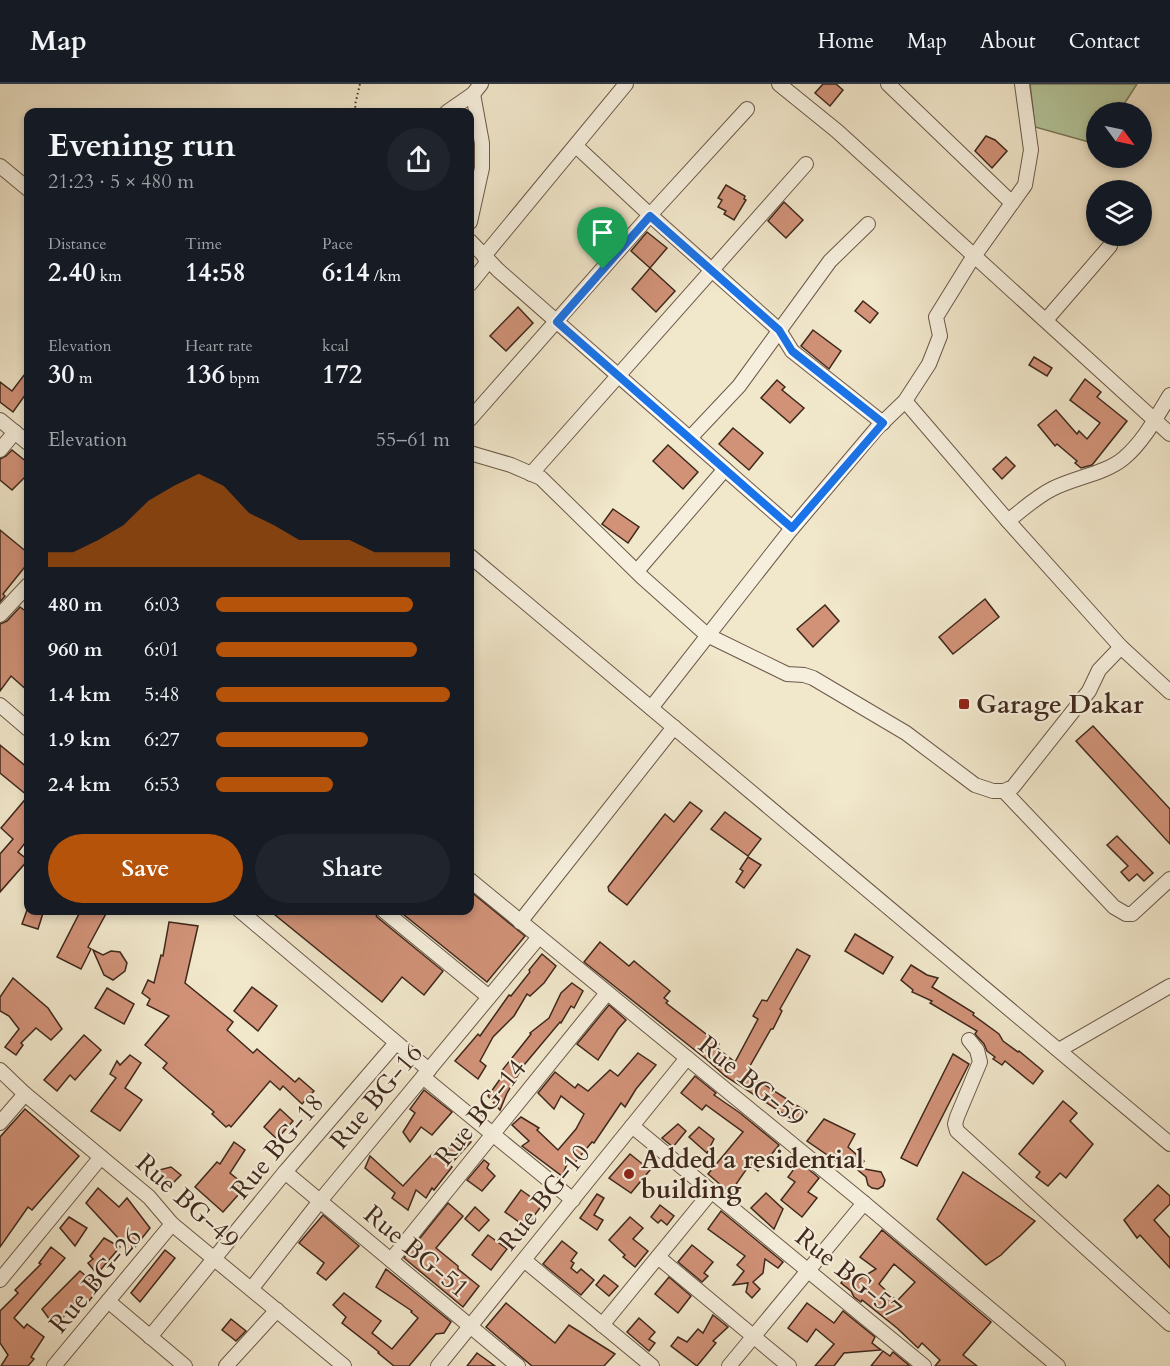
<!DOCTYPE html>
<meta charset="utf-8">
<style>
:root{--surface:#171b24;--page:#20242c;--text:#f1f3f6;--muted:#9ea1a6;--line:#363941;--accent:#b45309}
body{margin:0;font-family:Cardo,serif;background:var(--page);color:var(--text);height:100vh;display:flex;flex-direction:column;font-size:22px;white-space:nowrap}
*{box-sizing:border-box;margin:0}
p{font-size:20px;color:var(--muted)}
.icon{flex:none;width:33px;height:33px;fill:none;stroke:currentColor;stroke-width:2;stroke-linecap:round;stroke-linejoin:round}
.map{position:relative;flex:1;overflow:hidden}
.sheet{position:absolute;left:24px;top:24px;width:450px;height:807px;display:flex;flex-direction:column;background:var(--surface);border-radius:12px;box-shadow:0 3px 9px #0003}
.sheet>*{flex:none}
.needle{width:39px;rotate:123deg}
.tools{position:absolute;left:1086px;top:18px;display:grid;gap:12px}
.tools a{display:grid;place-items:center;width:66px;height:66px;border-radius:50%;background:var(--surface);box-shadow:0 3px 9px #0003;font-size:30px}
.pin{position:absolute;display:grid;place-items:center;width:51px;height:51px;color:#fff;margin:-62px -26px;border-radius:50% 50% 50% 0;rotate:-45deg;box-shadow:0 0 6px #0007}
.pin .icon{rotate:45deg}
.round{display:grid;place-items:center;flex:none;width:63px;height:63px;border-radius:32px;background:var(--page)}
.headline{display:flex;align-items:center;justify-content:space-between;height:102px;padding:0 24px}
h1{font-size:33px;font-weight:700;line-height:45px}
.metrics{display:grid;grid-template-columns:repeat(3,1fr);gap:9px;height:102px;padding:6px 24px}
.metrics div{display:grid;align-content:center}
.metrics b{font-size:26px;font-weight:700}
.metrics small{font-size:16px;font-weight:400}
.metrics p{font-size:16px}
.chart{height:168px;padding:12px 24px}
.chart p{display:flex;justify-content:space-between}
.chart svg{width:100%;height:108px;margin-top:6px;fill:var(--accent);opacity:.7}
.action{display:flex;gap:12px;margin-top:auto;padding:12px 24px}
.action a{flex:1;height:69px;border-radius:36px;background:var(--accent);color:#fff;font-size:24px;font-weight:700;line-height:69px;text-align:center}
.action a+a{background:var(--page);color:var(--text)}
ul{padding:0 24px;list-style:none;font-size:20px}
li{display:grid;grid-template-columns:96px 72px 1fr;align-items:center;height:45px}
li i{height:15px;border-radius:8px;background:var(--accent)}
header{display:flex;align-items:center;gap:36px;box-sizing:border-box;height:84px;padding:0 30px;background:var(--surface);border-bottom:2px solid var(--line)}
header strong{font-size:28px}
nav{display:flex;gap:33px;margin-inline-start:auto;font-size:21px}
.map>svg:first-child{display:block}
.green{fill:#b4c79c;stroke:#7a785c;stroke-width:1.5}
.building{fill:#d19278;stroke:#3f281c;stroke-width:1.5;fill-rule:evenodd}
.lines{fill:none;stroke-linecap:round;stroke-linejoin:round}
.minor-casing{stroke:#6c5848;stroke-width:16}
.path{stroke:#3f281c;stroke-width:2;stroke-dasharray:1.5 3;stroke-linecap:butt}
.minor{stroke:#f6efdd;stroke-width:14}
.route-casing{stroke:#fff;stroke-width:12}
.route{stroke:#1a73e8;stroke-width:8}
.poi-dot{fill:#8f2418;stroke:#f6efdd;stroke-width:2}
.labels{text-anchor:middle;stroke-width:4.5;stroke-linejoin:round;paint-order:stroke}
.poi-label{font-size:26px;font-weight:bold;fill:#3f281c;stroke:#f6efdd;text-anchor:start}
.street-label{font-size:26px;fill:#3f281c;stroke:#f6efdd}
</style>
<header>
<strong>Map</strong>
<nav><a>Home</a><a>Map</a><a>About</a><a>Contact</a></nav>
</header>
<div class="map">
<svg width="1170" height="1282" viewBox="0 0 1170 1282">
<rect width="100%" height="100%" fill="#f1e7cb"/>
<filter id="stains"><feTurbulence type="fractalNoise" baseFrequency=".00333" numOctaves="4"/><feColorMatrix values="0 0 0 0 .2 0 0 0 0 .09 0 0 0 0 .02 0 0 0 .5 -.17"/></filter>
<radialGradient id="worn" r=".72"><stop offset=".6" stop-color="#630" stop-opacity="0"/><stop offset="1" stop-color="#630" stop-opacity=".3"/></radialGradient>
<polygon class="green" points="1030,0 1137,0 1119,28 1096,28 1096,60 1035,43"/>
<g class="building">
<polygon points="823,0 836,0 843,6 830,22 815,9"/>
<polygon points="986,52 995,56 1007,67 992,84 975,67"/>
<polygon points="726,101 745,112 744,115 746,116 734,136 724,130 726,127 718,123 722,116 718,114"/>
<polygon points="784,118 803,136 786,154 768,137"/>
<polygon points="647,148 667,164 650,184 631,167"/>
<polygon points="650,184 675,207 656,228 632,205"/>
<polygon points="863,217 878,229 870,239 855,227"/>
<polygon points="518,223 533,239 506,267 490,252"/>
<polygon points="813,246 841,267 829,285 801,262"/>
<polygon points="1034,273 1052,284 1047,292 1029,281"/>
<polygon points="28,286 28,307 13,328 0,318 0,298 12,307"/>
<polygon points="1085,295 1101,308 1097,313 1127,337 1092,381 1081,384 1075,379 1077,377 1057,360 1055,362 1038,341 1056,326 1077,350 1079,347 1087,355 1100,339 1070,316"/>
<polygon points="777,296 785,303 782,306 804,324 790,339 761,314"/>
<polygon points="733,344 763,369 749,386 719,360"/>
<polygon points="668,361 698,388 683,405 653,377"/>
<polygon points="12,366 28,379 28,390 12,406 0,396 0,375 6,372"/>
<polygon points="1006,373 1015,382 1002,395 993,385"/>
<polygon points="613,425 639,443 628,459 602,440"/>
<polygon points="0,446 28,469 28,479 3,510 5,512 0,518"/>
<polygon points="985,515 999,533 953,570 939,553"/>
<polygon points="825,521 839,537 813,563 797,545"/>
<polygon points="20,523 28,529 28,607 11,592 0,607 0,540 7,537"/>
<polygon points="1093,642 1170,725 1170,760 1076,657"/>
<polygon points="0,661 28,684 28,755 18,768 28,776 0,808 0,770 13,755 1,744 28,712 0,689"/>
<polygon points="690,718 702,727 627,821 609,807 608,803 665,730 674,738"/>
<polygon points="725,728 761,755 748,772 711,745"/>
<polygon points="1117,752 1153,789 1144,797 1137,790 1129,797 1121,788 1128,782 1107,761"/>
<polygon points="748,773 761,781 744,804 736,798 743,787 740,785"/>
<polygon points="470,807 525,852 487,898 398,826 470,826"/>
<polygon points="27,826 44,826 38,845 22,840"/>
<polygon points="81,826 108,826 88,863 91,865 81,885 57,873"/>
<polygon points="269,826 374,826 377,833 443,887 424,911 402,893 382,918"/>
<polygon points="169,838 198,842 185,899 233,938 227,946 253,969 257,965 295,998 299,994 314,1007 302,1020 283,1002 280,1006 270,997 231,1043 229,1041 226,1043 212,1030 214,1028 163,984 167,979 145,961 169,932 147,921 150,915 142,909 148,896 154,899 161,871 163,872"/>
<polygon points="855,850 893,873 883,890 845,867"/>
<polygon points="600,858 629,882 634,877 670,907 664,914 668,917 666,919 719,960 716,963 735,978 758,935 753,932 762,916 767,917 797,865 810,872 780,925 782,927 773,945 771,945 746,989 807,1028 798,1039 725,992 706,975 584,878"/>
<polygon points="93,866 103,871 111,867 120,868 127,879 125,887 113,896 104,891"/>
<polygon points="542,870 556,882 544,899 530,912 527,910 514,932 493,953 480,977 486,982 478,995 455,977 478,950 480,952 509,911 511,912 530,888 529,886"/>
<polygon points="911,881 927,891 938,894 932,903 974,929 973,931 999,950 1003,957 1018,968 1019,967 1043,987 1033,1000 1005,977 1002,981 993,975 995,973 987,967 984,960 975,950 977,947 930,919 932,917 912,908 913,906 901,896"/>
<polygon points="13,894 48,924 62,945 51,956 36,944 21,959 23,961 16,971 5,963 19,945 9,932 0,927 0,913"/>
<polygon points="572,899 583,907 574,924 571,922 561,939 560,938 524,981 507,1009 500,1026 488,1012 503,991 500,989 531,950 530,949 549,934 561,909"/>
<polygon points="252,903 277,922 258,947 234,927"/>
<polygon points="107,904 134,920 124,940 95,924"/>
<polygon points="609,921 626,936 618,945 598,976 577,960"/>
<polygon points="84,951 101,966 75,996 70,991 57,1007 44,996"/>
<polygon points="638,969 656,981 636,1005 625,1023 621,1019 594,1059 592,1058 572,1082 568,1078 562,1092 522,1062 529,1057 512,1041 521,1033 539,1044 537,1046 558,1066 576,1045 584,1030 561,1012 554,1025 538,1009 555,988 575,1004 578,1000 588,1007 610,986 618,992"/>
<polygon points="953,970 969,980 917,1082 901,1074"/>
<polygon points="130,971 141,979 125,1004 142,1016 120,1047 91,1027 116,994 110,990 117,977 120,981"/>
<polygon points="695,992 716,1009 714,1011 740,1029 779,1061 758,1087 750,1080 730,1109 708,1090 743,1048 706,1021 702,1026 681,1009"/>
<polygon points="424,1006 452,1028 432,1051 421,1043 410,1058 403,1048 415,1029 410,1025"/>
<polygon points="1063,1017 1077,1029 1070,1037 1093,1060 1066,1094 1060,1089 1048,1102 1036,1093 1040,1088 1019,1070"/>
<polygon points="25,1025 79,1072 32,1126 28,1123 0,1163 0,1053"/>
<polygon points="280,1025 293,1037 277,1055 264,1043"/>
<polygon points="824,1035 855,1050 848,1063 864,1077 859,1084 881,1088 885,1096 883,1102 878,1105 872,1104 868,1101 866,1093 842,1073 839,1079 807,1057"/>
<polygon points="678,1040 686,1047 673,1063 662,1054"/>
<polygon points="699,1043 714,1055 707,1069 689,1053"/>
<polygon points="459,1050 471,1058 450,1081 452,1083 434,1106 432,1104 426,1114 416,1106 408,1126 392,1114 395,1109 365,1084 370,1072 403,1102 434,1068 441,1074"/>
<polygon points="234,1058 245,1066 230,1089 246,1102 223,1128 195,1103 217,1078 220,1080"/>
<polygon points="630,1070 650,1086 631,1109 609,1094"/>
<polygon points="794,1073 819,1094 808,1108 817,1114 802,1133 781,1116 795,1098 788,1093 794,1085 788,1081"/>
<polygon points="484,1076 489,1080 487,1084 495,1092 482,1107 467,1096"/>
<polygon points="171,1083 181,1091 172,1100 155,1087"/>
<polygon points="963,1088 1035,1137 1001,1171 986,1181 937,1135"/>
<polygon points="1158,1101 1170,1112 1170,1120 1154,1136 1170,1154 1170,1184 1140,1151 1137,1154 1124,1136"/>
<polygon points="98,1104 119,1123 127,1114 150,1144 131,1168 86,1119"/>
<polygon points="521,1106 542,1121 526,1143 505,1128"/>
<polygon points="766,1109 783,1125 774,1145 751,1124"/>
<polygon points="597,1110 604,1114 594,1131 603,1136 597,1146 580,1134"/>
<polygon points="448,1119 463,1132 436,1164 458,1182 458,1185 479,1202 463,1223 404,1174"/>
<polygon points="660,1121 674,1132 667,1141 661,1136 658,1139 651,1133"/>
<polygon points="475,1123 489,1136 479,1147 465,1135"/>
<polygon points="721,1127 783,1178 778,1184 765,1175 763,1189 753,1198 760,1205 752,1214 746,1208 748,1199 733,1201 744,1187 737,1181 745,1172 708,1145"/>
<polygon points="323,1131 359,1162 326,1196 317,1189 324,1179 299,1159"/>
<polygon points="69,1133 87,1144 75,1162 60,1144"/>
<polygon points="630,1133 643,1144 633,1155 648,1167 635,1183 623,1173 625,1171 609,1156"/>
<path d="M882 1146 991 1238 963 1271 977 1282H935L940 1276 922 1259 918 1264 897 1244 862 1216 861 1218 854 1213 851 1207 841 1199 848 1188 859 1195 876 1185 860 1173ZM894 1180 915 1198 897 1217 879 1200Z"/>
<polygon points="488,1151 507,1165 491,1186 472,1171"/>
<polygon points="104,1154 120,1163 97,1190 88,1179 93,1175 90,1172"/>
<polygon points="562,1157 577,1169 571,1177 574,1179 571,1184 577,1189 581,1185 594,1196 581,1211 543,1180"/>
<polygon points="692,1161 713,1178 704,1189 708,1192 702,1198 678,1178"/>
<polygon points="51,1163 65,1174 14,1234 24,1244 27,1240 44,1253 31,1273 34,1275 28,1282 1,1282 8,1271 0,1259 0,1227 18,1209 15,1206 41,1180 39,1179"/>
<polygon points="165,1166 175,1174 140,1218 131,1209"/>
<polygon points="386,1185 451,1238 444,1249 436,1250 409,1282 394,1282 378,1269 379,1268 342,1239 346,1233 333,1221 344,1209 381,1237 372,1249 392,1265 418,1234 411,1228 412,1227 376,1203"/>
<polygon points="80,1187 100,1204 88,1218 81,1212 78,1215 55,1243 42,1225"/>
<polygon points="604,1191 618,1202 609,1212 596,1201"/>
<polygon points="669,1193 691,1212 678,1229 655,1210"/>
<polygon points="506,1219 555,1259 569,1241 615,1270 604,1282 532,1282 486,1243"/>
<polygon points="807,1219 834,1239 843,1227 875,1253 872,1259 881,1266 844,1269 834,1282 815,1282 834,1260 816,1245 807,1258 788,1244"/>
<polygon points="713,1231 728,1243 713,1257 716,1259 697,1282 671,1262 678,1253 687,1258 698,1245 703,1249"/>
<polygon points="639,1234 655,1248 649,1255 655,1259 649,1267 627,1248"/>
<polygon points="231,1235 246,1247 236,1257 222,1246"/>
<polygon points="883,1267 890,1272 893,1268 910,1282 871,1282"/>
<polygon points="477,1269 495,1282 467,1282"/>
</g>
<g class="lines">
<g class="minor-casing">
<g id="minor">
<polyline points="779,0 837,47 1170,350"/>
<polyline points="888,0 1012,119"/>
<polyline points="447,28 473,10 481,0"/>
<polyline points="576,62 650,131 779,246 792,267 883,339"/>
<polyline points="0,82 28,105"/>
<polyline points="470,138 482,84 482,59 473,10"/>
<polyline points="470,157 498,186 792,444"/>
<polyline points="470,200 487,179 484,172 626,0"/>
<polyline points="1046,236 1110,162"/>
<polyline points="905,317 1008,437 1121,563 1170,608"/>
<polyline points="470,335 650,131 747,25"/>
<polyline points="0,336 28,359"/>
<polyline points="690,354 739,302 830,177 868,140"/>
<polyline points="0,366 15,348"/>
<polyline points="470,369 511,381 541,394 642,493 707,551 787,590 804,591 813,594 906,649 975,701 993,707 1004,707 1013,703 1089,607 1099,586 1121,563"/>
<polyline points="531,390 806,80"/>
<path d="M1008 437C1022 426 1036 413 1052 405 1075 393 1105 390 1124 374 1144 357 1157 332 1170 311"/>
<polyline points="470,472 1170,1060"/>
<polyline points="637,487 725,385"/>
<polyline points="0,531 28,501"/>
<polyline points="0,621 28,645"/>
<polyline points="651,624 789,448 877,344 905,317 929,280 940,252 936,233 970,178 1025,101 1031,66 1022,0"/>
<polyline points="1004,707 1114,823 1126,830 1132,830 1170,795"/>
<polyline points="470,796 864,1119 1058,1282"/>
<polyline points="239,826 429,986"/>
<polyline points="383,826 489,913"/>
<polyline points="520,838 674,643"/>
<polyline points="969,956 977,966 980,978 957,1033 955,1040 957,1047 1170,1240"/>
<polyline points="1059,966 1170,902"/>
<polyline points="0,986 25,1010 149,1113 172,1140 344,1282"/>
<polyline points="423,993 573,1116"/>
<polyline points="0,1039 25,1010"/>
<polyline points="632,1042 924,1282"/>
<polyline points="285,1088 518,1282"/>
<polyline points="658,1173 789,1282"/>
<polyline points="391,1176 607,909"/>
<polyline points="524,1176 652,1282"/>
<polyline points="0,1196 101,1073"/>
<polyline points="252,1204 320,1117 539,853"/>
<polyline points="108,1217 185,1282"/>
<polyline points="602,1241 711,1108"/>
<polyline points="150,1253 285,1088 396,959"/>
<polyline points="54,1282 172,1140"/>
<polyline points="226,1282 277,1226"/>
<polyline points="438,1282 687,974"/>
<polyline points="729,1282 864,1119"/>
</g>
</g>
<polyline class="path" points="356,28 355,21 360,0"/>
<use href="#minor" class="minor"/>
</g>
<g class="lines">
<g class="route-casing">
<polygon id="route" points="650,132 779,246 792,267 883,339 792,444 557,238"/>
</g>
<use href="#route" class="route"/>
</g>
<g class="poi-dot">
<rect x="958" y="614" width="12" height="12" rx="3"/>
<circle cx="629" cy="1090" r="6"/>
</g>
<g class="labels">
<g class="poi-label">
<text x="976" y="629">Garage Dakar</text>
<text x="641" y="1084">Added a residential<tspan x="641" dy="30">building</tspan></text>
</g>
<g class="street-label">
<text transform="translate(752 997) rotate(39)" y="9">Rue BG-59</text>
<text transform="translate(376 1012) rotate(-50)" y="9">Rue BG-16</text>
<text transform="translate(480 1028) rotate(-51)" y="9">Rue BG-14</text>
<text transform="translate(277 1062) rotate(-50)" y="9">Rue BG-18</text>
<text transform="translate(544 1113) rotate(-51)" y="9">Rue BG-10</text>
<text transform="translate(188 1117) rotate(42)" y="9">Rue BG-49</text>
<text transform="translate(417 1167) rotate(40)" y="9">Rue BG-51</text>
<text transform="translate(849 1189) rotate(39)" y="9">Rue BG-57</text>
<text transform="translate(95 1196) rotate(-50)" y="9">Rue BG-26</text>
</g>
</g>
<rect width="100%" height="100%" filter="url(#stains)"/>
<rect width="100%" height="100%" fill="url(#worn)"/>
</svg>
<div class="tools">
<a><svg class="needle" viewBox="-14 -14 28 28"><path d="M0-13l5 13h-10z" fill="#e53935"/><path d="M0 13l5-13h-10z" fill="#9ea1a6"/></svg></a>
<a><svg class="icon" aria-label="layers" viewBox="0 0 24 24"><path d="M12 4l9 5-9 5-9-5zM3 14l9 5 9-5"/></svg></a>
</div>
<div class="pin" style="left:603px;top:185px;background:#1e9e55"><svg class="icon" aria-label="arrive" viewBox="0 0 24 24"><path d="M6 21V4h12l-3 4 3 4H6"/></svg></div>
<section class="sheet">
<div class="headline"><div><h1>Evening run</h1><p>21:23 · 5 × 480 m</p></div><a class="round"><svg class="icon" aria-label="share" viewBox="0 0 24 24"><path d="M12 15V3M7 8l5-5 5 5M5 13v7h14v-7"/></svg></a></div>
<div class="metrics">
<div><p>Distance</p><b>2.40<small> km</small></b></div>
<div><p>Time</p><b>14:58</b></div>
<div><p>Pace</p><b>6:14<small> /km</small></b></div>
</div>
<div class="metrics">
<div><p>Elevation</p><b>30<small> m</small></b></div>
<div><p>Heart rate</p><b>136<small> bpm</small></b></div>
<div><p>kcal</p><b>172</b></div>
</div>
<div class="chart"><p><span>Elevation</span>55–61 m</p>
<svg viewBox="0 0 160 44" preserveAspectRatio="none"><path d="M0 44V38L10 38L20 33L30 27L40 17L50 11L60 6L70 11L80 22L90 27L100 33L110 33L120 33L130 38L140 38L150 38L160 38V44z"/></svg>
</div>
<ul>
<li><b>480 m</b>6:03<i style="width:84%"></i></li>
<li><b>960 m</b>6:01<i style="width:86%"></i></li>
<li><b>1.4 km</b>5:48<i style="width:100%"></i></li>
<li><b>1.9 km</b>6:27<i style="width:65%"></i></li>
<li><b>2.4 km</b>6:53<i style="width:50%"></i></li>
</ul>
<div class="action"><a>Save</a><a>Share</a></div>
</section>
</div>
